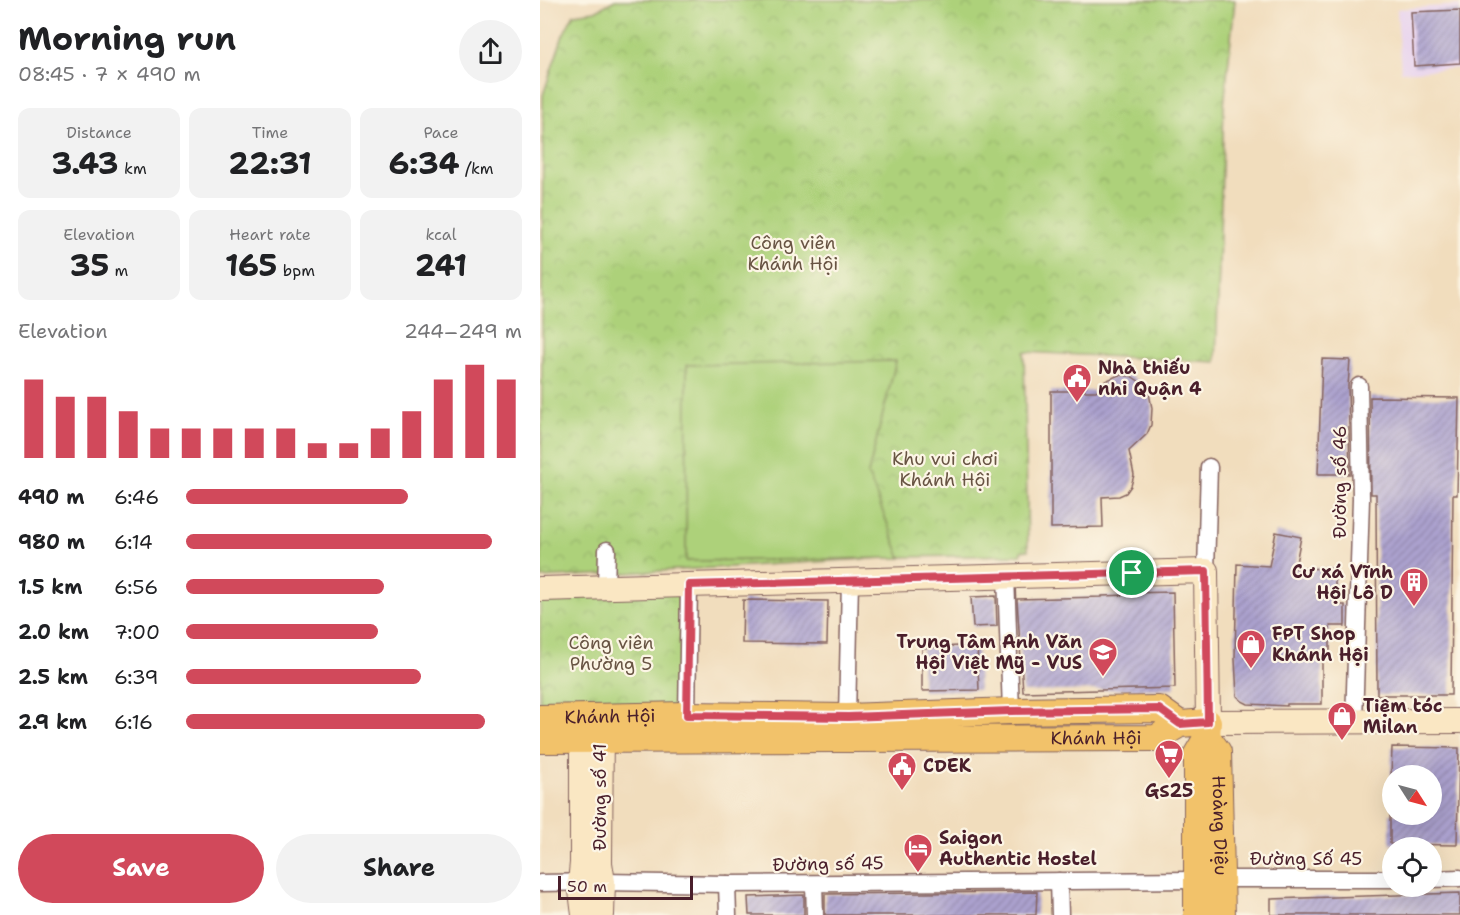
<!DOCTYPE html>
<meta charset="utf-8">
<style>
:root{--surface:#fff;--page:#f2f2f2;--text:#202124;--muted:#757577;--accent:#d1495b}
body{margin:0;font-family:"Shantell Sans",sans-serif;background:var(--page);color:var(--text);height:100vh;display:flex;flex-direction:column;font-size:22px;white-space:nowrap}
*{box-sizing:border-box;margin:0}
p{font-size:20px;color:var(--muted)}
.icon{flex:none;width:33px;height:33px;fill:none;stroke:currentColor;stroke-width:2;stroke-linecap:round;stroke-linejoin:round}
.map{position:relative;flex:1;overflow:hidden}
.drawer{display:flex;flex-direction:column;background:var(--surface);width:540px}
.drawer>*{flex:none}
.needle{width:39px;rotate:126deg}
.tools{position:absolute;left:842px;top:765px;display:grid;gap:12px}
.tools a{display:grid;place-items:center;width:60px;height:60px;border-radius:50%;background:var(--surface);box-shadow:0 6px 24px #0002;font-size:30px}
.scale{position:absolute;left:18px;bottom:15px;width:135px;box-sizing:border-box;padding-left:6px;border:3px solid #4a1f2b;border-top:0;font-size:16px;line-height:21px;white-space:nowrap;color:#4a1f2b;-webkit-text-stroke:4px #fcf5e5;paint-order:stroke}
.pin{position:absolute;display:grid;place-items:center;width:51px;height:51px;color:#fff;margin:-26px;border:3px solid #fff;border-radius:50%;box-shadow:0 2px 6px #0007}
.round{display:grid;place-items:center;flex:none;width:63px;height:63px;border-radius:32px;background:var(--page)}
.head{display:flex;align-items:center;justify-content:space-between;height:102px;padding:0 18px}
h1{font-size:33px;font-weight:700;line-height:45px}
.metrics{display:grid;grid-template-columns:repeat(3,1fr);gap:9px;height:102px;padding:6px 18px}
.metrics div{display:grid;align-content:center;border-radius:12px;background:var(--page);text-align:center}
.metrics b{font-size:30px;font-weight:700}
.metrics small{font-size:16px;font-weight:400}
.metrics p{font-size:16px}
.chart{height:168px;padding:12px 18px}
.chart p{display:flex;justify-content:space-between}
.chart svg{width:100%;height:108px;margin-top:6px;stroke:var(--accent);stroke-width:6}
.button{display:flex;gap:12px;margin-top:auto;padding:12px 18px}
.button a{flex:1;height:69px;border-radius:36px;background:var(--accent);color:#fff;font-size:24px;font-weight:700;line-height:69px;text-align:center}
.button a+a{background:var(--page);color:var(--text)}
ul{padding:0 18px;list-style:none;font-size:20px}
li{display:grid;grid-template-columns:96px 72px 1fr;align-items:center;height:45px}
li i{height:15px;border-radius:8px;background:var(--accent)}
main{display:flex;flex:1;min-height:0}
.map>svg:first-child{display:block}
.built{fill:#e7d2ef}
.park{fill:url(#park-crowns);stroke:#7c7852;stroke-width:1.5}
.garden{fill:#add17a;stroke:#7c7852;stroke-width:1.5}
.building{fill:url(#building-hatch)}
.lines{fill:none;stroke-linecap:round;stroke-linejoin:round}
.street-casing{stroke:#84625e;stroke-width:19}
.secondary-casing{stroke:#84625e;stroke-width:26}
.primary-casing{stroke:#84625e;stroke-width:28}
.street{stroke:#fff;stroke-width:16}
.secondary{stroke:#fae7c3;stroke-width:24}
.primary{stroke:#f2c26a;stroke-width:26}
.route-casing{stroke:#fff;stroke-width:12}
.route{stroke:#d1495b;stroke-width:8}
.labels{text-anchor:middle;stroke-width:4.5;stroke-linejoin:round;paint-order:stroke}
.park-label{font-size:18px;fill:#685443;stroke:#fcf5e5}
.poi-label{font-size:18px;font-weight:bold;fill:#4a1f2b;stroke:#fcf5e5;text-anchor:start}
.street-label{font-size:18px;fill:#4a1f2b;stroke:#fcf5e5}
</style>
<main>
<section class="drawer">
<div class="head"><div><h1>Morning run</h1><p>08:45 · 7 × 490 m</p></div><a class="round"><svg class="icon" aria-label="share" viewBox="0 0 24 24"><path d="M12 15V3M7 8l5-5 5 5M5 13v7h14v-7"/></svg></a></div>
<div class="metrics">
<div><p>Distance</p><b>3.43<small> km</small></b></div>
<div><p>Time</p><b>22:31</b></div>
<div><p>Pace</p><b>6:34<small> /km</small></b></div>
</div>
<div class="metrics">
<div><p>Elevation</p><b>35<small> m</small></b></div>
<div><p>Heart rate</p><b>165<small> bpm</small></b></div>
<div><p>kcal</p><b>241</b></div>
</div>
<div class="chart"><p><span>Elevation</span>244–249 m</p>
<svg viewBox="0 0 160 44" preserveAspectRatio="none"><path d="M5 44V12M15 44V19M25 44V19M35 44V25M45 44V32M55 44V32M65 44V32M75 44V32M85 44V32M95 44V38M105 44V38M115 44V32M125 44V25M135 44V12M145 44V6M155 44V12"/></svg>
</div>
<ul>
<li><b>490 m</b>6:46<i style="width:66%"></i></li>
<li><b>980 m</b>6:14<i style="width:91%"></i></li>
<li><b>1.5 km</b>6:56<i style="width:59%"></i></li>
<li><b>2.0 km</b>7:00<i style="width:57%"></i></li>
<li><b>2.5 km</b>6:39<i style="width:70%"></i></li>
<li><b>2.9 km</b>6:16<i style="width:89%"></i></li>
</ul>
<div class="button"><a>Save</a><a>Share</a></div>
</section>
<div class="map">
<svg width="920" height="915" viewBox="0 0 920 915">
<defs>
<pattern id="park-crowns" width="20" height="18" patternUnits="userSpaceOnUse" patternTransform="scale(1.5)"><rect width="20" height="18" fill="#add17a"/><path d="M2 6a3 3 0 1 1 6 0M12 15a3 3 0 1 1 6 0" fill="none" stroke="#96b36a"/></pattern>
<pattern id="building-hatch" width="6" height="6" patternUnits="userSpaceOnUse" patternTransform="scale(1.5)"><rect width="6" height="6" fill="#aca2cf"/><path d="M-1 1l2-2M0 6l6-6M5 7l2-2" fill="none" stroke="#8e83a8"/></pattern>
</defs>
<rect width="100%" height="100%" fill="#fcf5e5"/>
<filter id="ink" filterUnits="userSpaceOnUse"><feTurbulence type="fractalNoise" baseFrequency=".0167" numOctaves="2"/><feDisplacementMap in="SourceGraphic" scale="12" xChannelSelector="R" yChannelSelector="G"/><feConvolveMatrix kernelMatrix="1 2 1 2 8 2 1 2 1" color-interpolation-filters="sRGB"/></filter>
<filter id="wash" filterUnits="userSpaceOnUse"><feTurbulence type="fractalNoise" baseFrequency=".008" numOctaves="4" result="noise"/><feDisplacementMap in="SourceGraphic" scale="24" xChannelSelector="R" yChannelSelector="G"/><feGaussianBlur stdDeviation="1.35" result="paint"/><feColorMatrix in="noise" values="0 0 0 0 0 0 0 0 0 0 0 0 0 0 0 0 0 1.4 0 .05"/><feComposite in="paint" operator="in"/></filter>
<g filter="url(#wash)">
<rect width="100%" height="100%" fill="#f1ddbd"/>
<polygon class="built" points="920,5 920,68 861,72 857,9"/>
<g class="park">
<polygon points="75,0 695,0 684,106 676,362 484,352 488,550 481,551 481,555 361,557 1,578 3,95 23,35 34,14 55,11"/>
<polygon points="142,590 141,712 0,715 0,594"/>
</g>
<polygon class="garden" points="356,361 328,474 361,558 146,561 147,365"/>
<g id="blocks">
<g class="building">
<polygon points="920,10 920,63 874,66 871,12"/>
<polygon points="782,359 810,360 808,386 810,474 778,474"/>
<polygon points="579,375 591,376 603,384 609,393 612,408 611,425 607,434 589,451 594,475 591,486 586,493 579,496 562,497 563,527 511,528 511,391 556,391 565,381"/>
<polygon points="830,397 919,398 917,495 913,495 911,695 837,695 836,494 831,494"/>
<polygon points="736,532 761,537 755,568 795,569 795,605 805,605 805,626 790,626 790,652 782,652 782,704 747,704 747,706 708,704 702,701 697,696 695,659 697,564 729,566"/>
<polygon points="633,592 635,688 483,692 477,599 562,597 562,596 588,595 588,593"/>
<polygon points="456,596 457,626 433,627 431,597"/>
<polygon points="203,600 288,601 287,644 202,643"/>
<polygon points="437,645 439,690 382,691 382,648"/>
<polygon points="852,747 919,748 917,845 850,844 850,814 891,814 891,776 851,776"/>
<polygon points="497,892 496,915 285,915 285,894"/>
<polygon points="920,893 920,915 731,915 731,899"/>
<polygon points="264,895 264,915 209,915 208,897"/>
</g>
</g>
</g>
<g filter="url(#ink)">
<use href="#blocks" fill-opacity="0" stroke="#84625e" stroke-width="1.5"/>
<g class="lines">
<g class="street-casing">
<g id="street">
<polyline points="666,571 669,467"/>
<polyline points="466,576 471,711"/>
<polyline points="66,588 67,550"/>
<polyline points="147,715 149,585"/>
<polyline points="307,717 310,581"/>
<polyline points="814,722 821,499 819,386"/>
<polyline points="681,879 852,879"/>
<polyline points="891,879 920,878"/>
<polyline points="519,881 520,915"/>
<polyline points="0,883 63,882 187,884 657,880"/>
<polyline points="187,884 188,915"/>
<polyline points="274,884 275,915"/>
</g>
</g>
<g class="secondary-casing">
<g id="secondary">
<polyline points="0,589 666,571 668,722 920,721"/>
<polyline points="42,720 42,863 40,883 44,915"/>
<polyline points="61,720 60,863 63,882 62,915"/>
</g>
</g>
<g class="primary-casing">
<g id="primary">
<path id="s1" d="M0 718 147 715 307 717 471 711 619 709 640 724"/>
<path id="s2" d="M667 737 678 752 682 915"/>
<path id="s3" d="M0 740 616 738 640 724 668 722 667 737 657 754V915"/>
</g>
</g>
<use href="#street" class="street"/>
<use href="#secondary" class="secondary"/>
<use href="#primary" class="primary"/>
</g>
</g>
<g class="lines" filter="url(#ink)">
<g class="route-casing">
<polygon id="route" points="666,571 668,722 640,724 619,709 471,711 308,717 147,715 149,585"/>
</g>
<use href="#route" class="route"/>
</g>
<defs>
<g id="civic-pin" transform="scale(1.5)"><path d="M0 17L-7.5 6A9.5 9.5 0 1 1 7.5 6Z" fill="#d1495b" stroke="#fcf5e5"/><path d="M-.6-6.5H3V-4.5H.6V-3L4-1V1h2V6H-6V1h2V-1L-.6-3ZM-1.2 2.5V6h2.4V2.5Z" fill="#fff"/></g>
<g id="building-pin" transform="scale(1.5)"><path d="M0 17L-7.5 6A9.5 9.5 0 1 1 7.5 6Z" fill="#d1495b" stroke="#fcf5e5"/><path d="M-4-6H4V6H1V3H-1V6H-4ZM-2.5-4.3h1.7v1.8h-1.7ZM.8-4.3h1.7v1.8H.8ZM-2.5-1h1.7V.8h-1.7ZM.8-1h1.7V.8H.8Z" fill="#fff"/></g>
<g id="shop-pin" transform="scale(1.5)"><path d="M0 17L-7.5 6A9.5 9.5 0 1 1 7.5 6Z" fill="#d1495b" stroke="#fcf5e5"/><path d="M-5-2.5h2.3a2.7 3.5 0 0 1 5.4 0H5L5.5 6h-11ZM-1.5-2.5h3a1.5 2.3 0 0 0-3 0Z" fill="#fff"/></g>
<g id="school-pin" transform="scale(1.5)"><path d="M0 17L-7.5 6A9.5 9.5 0 1 1 7.5 6Z" fill="#d1495b" stroke="#fcf5e5"/><path d="M0-5L7-2L0 1L-7-2ZM-4 1L0 2.5L4 1V4Q0 6-4 4Z" fill="#fff"/></g>
<g id="supermarket-pin" transform="scale(1.5)"><path d="M0 17L-7.5 6A9.5 9.5 0 1 1 7.5 6Z" fill="#d1495b" stroke="#fcf5e5"/><path d="M-6-5.5h2.5l.6 2H6L4.5 2H-2.5L-4.4-4H-6ZM-1.5 3.2a1.3 1.3 0 1 0 .1 0ZM3 3.2a1.3 1.3 0 1 0 .1 0Z" fill="#fff"/></g>
<g id="hotel-pin" transform="scale(1.5)"><path d="M0 17L-7.5 6A9.5 9.5 0 1 1 7.5 6Z" fill="#d1495b" stroke="#fcf5e5"/><path d="M-6-4.5h1.5V1H6V5H4.5V3h-9V5H-6ZM-4 0a1.8 1.8 0 1 1 3.6 0ZM.5 0V-2.5h3Q6-2.5 6 0Z" fill="#fff"/></g>
</defs>
<g fill-rule="evenodd">
<use href="#civic-pin" x="537" y="378"/>
<use href="#building-pin" x="874" y="582"/>
<use href="#shop-pin" x="711" y="644"/>
<use href="#school-pin" x="563" y="652"/>
<use href="#shop-pin" x="802" y="716"/>
<use href="#supermarket-pin" x="629" y="754"/>
<use href="#civic-pin" x="362" y="766"/>
<use href="#hotel-pin" x="378" y="848"/>
</g>
<g class="labels">
<g class="park-label">
<text x="253" y="249">Công viên<tspan x="253" dy="21">Khánh Hội</tspan></text>
<text x="405" y="465">Khu vui chơi<tspan x="405" dy="21">Khánh Hội</tspan></text>
<text x="71" y="649">Công viên<tspan x="71" dy="21">Phường 5</tspan></text>
</g>
<g class="poi-label">
<text x="558" y="374">Nhà thiếu<tspan x="558" dy="21">nhi Quận 4</tspan></text>
<text x="853" y="578" text-anchor="end">Cư xá Vĩnh<tspan x="853" dy="21">Hội Lô D</tspan></text>
<text x="732" y="640">FPT Shop<tspan x="732" dy="21">Khánh Hội</tspan></text>
<text x="542" y="648" text-anchor="end">Trung Tâm Anh Văn<tspan x="542" dy="21">Hội Việt Mỹ - VUS</tspan></text>
<text x="823" y="712">Tiệm tóc<tspan x="823" dy="21">Milan</tspan></text>
<text x="383" y="772">CDEK</text>
<text x="629" y="797" text-anchor="middle">GS25</text>
<text x="399" y="844">Saigon<tspan x="399" dy="21">Authentic Hostel</tspan></text>
</g>
<g class="street-label">
<text transform="translate(800 482) rotate(-90)" y="6">Đường số 46</text>
<text dy="6" stroke="none"><textPath href="#s1" startOffset="70">Khánh Hội</textPath></text>
<text dy="6" stroke="none"><textPath href="#s3" startOffset="556">Khánh Hội</textPath></text>
<text transform="translate(60 797) rotate(-90)" y="6">Đường số 41</text>
<text dy="6" stroke="none"><textPath href="#s2" startOffset="92">Hoàng Diệu</textPath></text>
<text x="766" y="865">Đường Số 45</text>
<text transform="translate(288 864) rotate(-1)" y="6">Đường số 45</text>
</g>
</g>
</svg>
<div class="tools">
<a><svg class="needle" viewBox="-14 -14 28 28"><path d="M0-13l5 13h-10z" fill="#e53935"/><path d="M0 13l5-13h-10z" fill="#757577"/></svg></a>
<a><svg class="icon" aria-label="locate" viewBox="0 0 24 24"><circle cx="12" cy="12" r="6"/><path d="M12 2v4M12 18v4M2 12h4M18 12h4"/></svg></a>
</div>
<div class="scale">50 m</div>
<div class="pin" style="left:592px;top:573px;background:#1e9e55"><svg class="icon" aria-label="arrive" viewBox="0 0 24 24"><path d="M6 21V4h12l-3 4 3 4H6"/></svg></div>
</div>
</main>
